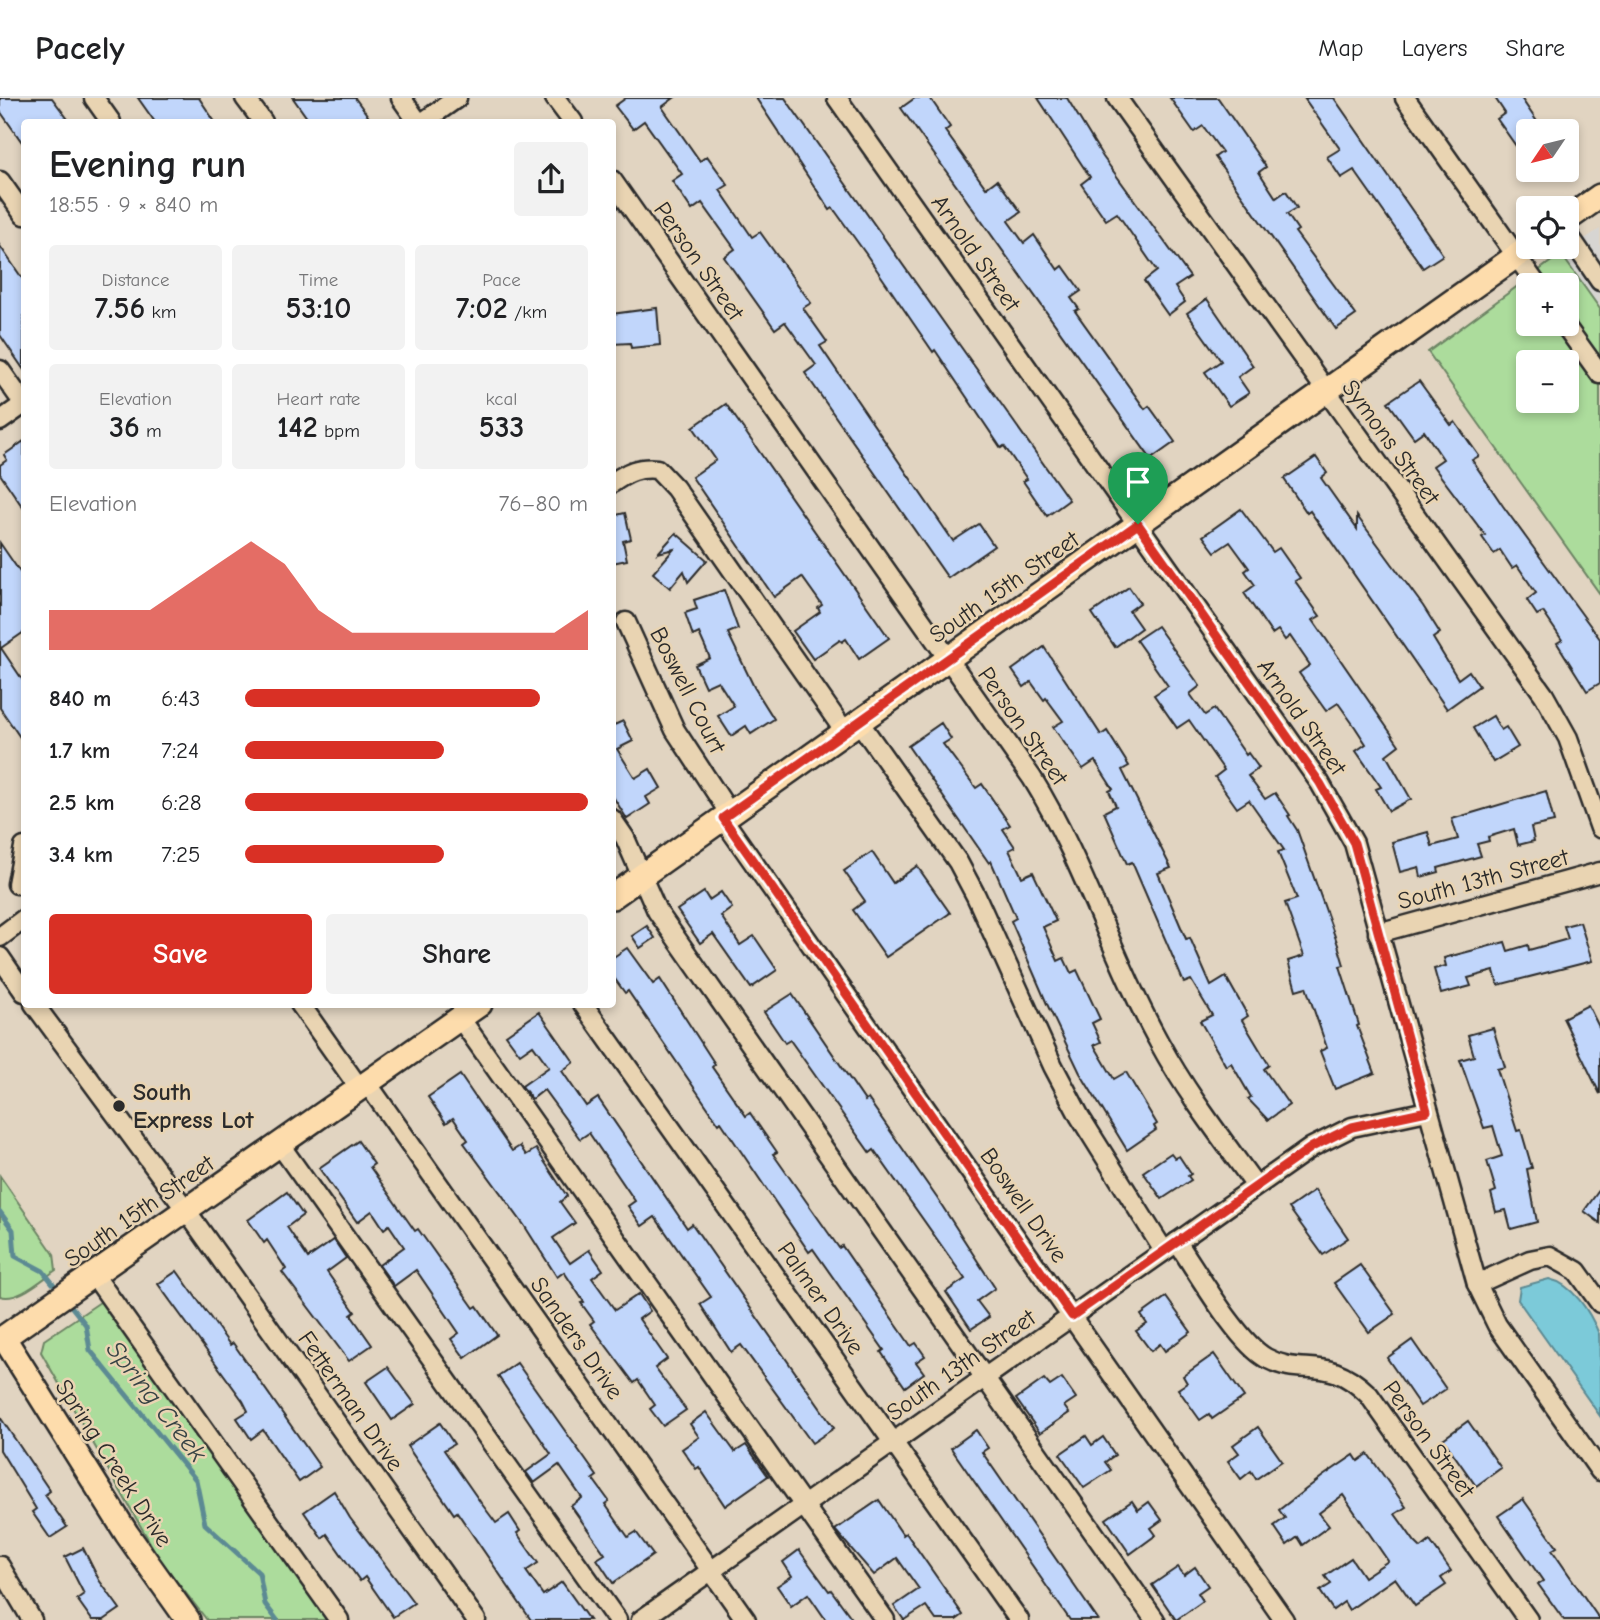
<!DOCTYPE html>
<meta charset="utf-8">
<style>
:root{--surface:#fff;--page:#f2f2f2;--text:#202124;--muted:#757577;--line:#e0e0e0;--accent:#d93025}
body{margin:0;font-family:"Comic Neue",sans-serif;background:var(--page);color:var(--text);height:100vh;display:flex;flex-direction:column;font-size:26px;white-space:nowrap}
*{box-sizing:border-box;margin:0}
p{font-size:23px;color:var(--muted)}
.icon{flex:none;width:38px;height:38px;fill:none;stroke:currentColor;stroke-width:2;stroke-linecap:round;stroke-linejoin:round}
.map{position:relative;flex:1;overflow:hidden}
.sheet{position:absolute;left:21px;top:21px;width:595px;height:889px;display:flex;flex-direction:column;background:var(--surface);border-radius:7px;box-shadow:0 4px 10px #0003}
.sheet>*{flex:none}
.needle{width:46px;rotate:235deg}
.fabs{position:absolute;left:1516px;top:21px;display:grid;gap:14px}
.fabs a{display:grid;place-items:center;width:63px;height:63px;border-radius:7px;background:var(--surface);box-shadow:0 4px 10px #0003;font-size:35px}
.pin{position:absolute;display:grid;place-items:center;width:60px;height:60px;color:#fff;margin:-72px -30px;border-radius:50% 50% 50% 0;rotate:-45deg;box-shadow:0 0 7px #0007}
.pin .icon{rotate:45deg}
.round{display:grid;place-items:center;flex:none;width:74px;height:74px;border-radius:7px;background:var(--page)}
.headline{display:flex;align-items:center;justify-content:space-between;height:119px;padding:0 28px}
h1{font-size:38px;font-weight:600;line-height:52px}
.figures{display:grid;grid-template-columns:repeat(3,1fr);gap:10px;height:119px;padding:7px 28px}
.figures div{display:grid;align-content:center;border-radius:7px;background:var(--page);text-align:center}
.figures b{font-size:30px;font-weight:600}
.figures small{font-size:19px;font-weight:400}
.figures p{font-size:19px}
.chart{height:196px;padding:14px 28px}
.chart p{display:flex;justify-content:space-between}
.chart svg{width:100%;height:126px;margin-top:7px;fill:var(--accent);opacity:.7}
.action{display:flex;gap:14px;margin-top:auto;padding:14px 28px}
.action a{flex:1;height:80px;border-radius:7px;background:var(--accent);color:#fff;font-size:28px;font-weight:600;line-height:80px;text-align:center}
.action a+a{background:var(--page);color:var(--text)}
ul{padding:0 28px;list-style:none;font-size:23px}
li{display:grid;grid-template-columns:112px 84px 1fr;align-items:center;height:52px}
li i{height:18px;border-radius:9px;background:var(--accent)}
header{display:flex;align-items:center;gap:42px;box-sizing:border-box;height:98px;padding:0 35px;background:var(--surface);border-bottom:2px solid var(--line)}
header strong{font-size:33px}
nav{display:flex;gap:38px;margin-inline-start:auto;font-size:24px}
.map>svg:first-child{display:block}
.built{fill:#d7d5d2}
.green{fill:#acdc9c;stroke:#6c8464;stroke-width:2;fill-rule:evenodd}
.water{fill:#7ccad9;stroke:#5c8a93;stroke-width:2}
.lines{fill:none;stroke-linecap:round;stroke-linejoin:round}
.stream{stroke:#5c8a93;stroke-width:5}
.building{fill:#c1d6fb;stroke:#2b2b2b;stroke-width:2}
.minor-casing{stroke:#2b2b2b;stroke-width:23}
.major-casing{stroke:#2b2b2b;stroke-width:28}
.minor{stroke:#e9d4b2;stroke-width:18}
.major{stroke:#fddcac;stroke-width:23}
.route-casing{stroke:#fff;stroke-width:14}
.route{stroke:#d93025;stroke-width:9}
.poi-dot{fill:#2b2b2b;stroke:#e9d4b2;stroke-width:2.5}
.labels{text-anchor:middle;stroke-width:5;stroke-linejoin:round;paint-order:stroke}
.street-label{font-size:24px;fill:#2b2b2b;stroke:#e9d4b2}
.poi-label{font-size:24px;font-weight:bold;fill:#2b2b2b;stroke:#e9d4b2;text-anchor:start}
.water-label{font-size:26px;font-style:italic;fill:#374345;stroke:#e9d4b2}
</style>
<header>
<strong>Pacely</strong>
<nav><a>Map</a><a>Layers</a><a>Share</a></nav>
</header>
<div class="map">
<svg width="1600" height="1522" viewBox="0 0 1600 1522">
<rect width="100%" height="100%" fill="#e1d4c1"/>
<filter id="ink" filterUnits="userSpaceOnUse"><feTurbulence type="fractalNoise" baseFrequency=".0143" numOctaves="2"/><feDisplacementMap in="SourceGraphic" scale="14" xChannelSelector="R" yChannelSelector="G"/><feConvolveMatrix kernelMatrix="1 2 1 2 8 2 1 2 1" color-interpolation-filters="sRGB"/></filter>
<g filter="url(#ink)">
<polygon class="built" points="1600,131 1600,211 1561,156"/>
<g class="green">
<path d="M1561 156 1600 211V496L1428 254ZM1528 187H1566V226H1528ZM1528 264H1566V303H1528Z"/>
<path d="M0 1078 54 1156 56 1172C41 1182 18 1204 0 1198Z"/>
<polygon points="103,1202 333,1522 207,1522 160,1462 41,1254 44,1242"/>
</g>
<path class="water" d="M1549 1181C1573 1186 1590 1214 1599 1236 1600 1249 1600 1301 1600 1318L1518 1202 1520 1189Z"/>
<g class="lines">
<g class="stream">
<polyline points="0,1114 13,1132 15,1158 43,1173 59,1193"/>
<polyline points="67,1203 86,1227 90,1252 196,1382 205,1426 259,1475 265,1506 277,1522"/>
</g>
</g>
<g class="building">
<polygon points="0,0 52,0 70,24 24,24 24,47 0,13"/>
<polygon points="138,0 199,0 215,24 155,24"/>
<polygon points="293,0 355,0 368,18 359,24 310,24"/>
<polygon points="626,0 674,0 662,9 700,63 707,58 728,87 720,92 752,139 760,134 811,205 803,210 827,244 820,248 953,443 979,426 994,448 948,480 805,275 816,267 785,224 775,231 724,159 735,151 702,105 692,112 672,83 682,76 644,23 633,31 615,8"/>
<polygon points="756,0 785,0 1069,402 1047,418 1023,383 1027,381 1004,348 1001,350 935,252 933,254 866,156 833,110 830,112"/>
<polygon points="915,0 930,0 950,29 945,33 986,90 997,82 1021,114 1008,123 1024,145 1034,137 1058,172 1063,168 1081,193 1071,200 1079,211 1075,213 1145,311 1149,308 1175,344 1151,361 901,10"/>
<polygon points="1038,0 1067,0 1103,59 1190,179 1175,189 1185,204 1168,217 1144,183 1157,173 1117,115 1106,122 1081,86 1090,79"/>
<polygon points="1170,0 1218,0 1266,69 1259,74 1276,100 1286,93 1297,110 1287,116 1298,132 1295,134 1356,217 1336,231 1215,59 1222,54 1203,28 1194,34"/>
<polygon points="1304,0 1334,0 1443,157 1423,170 1354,72 1341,80 1327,59 1340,51"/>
<polygon points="1495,0 1521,0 1538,25 1528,32 1528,65 1497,21 1505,15"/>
<polygon points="0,148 24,183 24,272 0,237"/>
<polygon points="1207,201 1253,268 1238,279 1249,295 1229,308 1205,274 1221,263 1187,215"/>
<polygon points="657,210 660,247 631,250 630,245 612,246 612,216"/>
<polygon points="1419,283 1451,327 1455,324 1479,358 1472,362 1503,408 1600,541 1600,585 1587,593 1557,545 1562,542 1543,514 1537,517 1527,502 1536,495 1517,467 1512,470 1500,452 1494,456 1482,439 1485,437 1433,368 1443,361 1424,333 1414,340 1388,304"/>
<polygon points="726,306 889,540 859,561 846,541 842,544 840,542 813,561 793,533 820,514 818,510 822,507 802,479 774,499 692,379 716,362 693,329"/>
<polygon points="24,343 24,411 0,376 0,367 7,362 4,357"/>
<polygon points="1316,359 1327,375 1321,380 1357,431 1357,418 1423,508 1440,535 1433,540 1458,581 1469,573 1479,588 1447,611 1310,413 1307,415 1284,381"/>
<polygon points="1241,411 1273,454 1279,450 1300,480 1295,483 1320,518 1313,522 1399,647 1386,657 1411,701 1389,713 1376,691 1381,689 1356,653 1366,646 1355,629 1338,605 1326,613 1299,575 1310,567 1290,538 1285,542 1278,532 1272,536 1244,495 1255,487 1245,473 1249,470 1230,444 1215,454 1203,438"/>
<polygon points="625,415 631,441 623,443 627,462 612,465 612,418"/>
<polygon points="676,435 707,462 688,484 684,473 670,490 653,475 674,451 658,455"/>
<polygon points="0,445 24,480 24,534 1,550 24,584 24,645 0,610"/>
<polygon points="1129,489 1140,505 1129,513 1141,530 1115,549 1092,515"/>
<polygon points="724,492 738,531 728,535 754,589 774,621 751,636 746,628 731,638 718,618 734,608 718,583 705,589 695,567 710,560 699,535 693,538 685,515 697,511 694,502"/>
<polygon points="1157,528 1200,588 1190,596 1205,617 1214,611 1246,657 1248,655 1259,670 1248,678 1265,701 1275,695 1290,717 1288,718 1297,732 1338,847 1344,867 1340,868 1359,927 1357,928 1375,975 1335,991 1320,953 1327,950 1306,889 1296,892 1288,863 1304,858 1285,805 1297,801 1278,754 1284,752 1249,702 1237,710 1215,679 1224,672 1189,622 1177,630 1154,597 1168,588 1136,542"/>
<polygon points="1044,549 1101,637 1107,633 1129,668 1122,672 1171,770 1158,775 1186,841 1190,840 1211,888 1226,879 1248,918 1242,922 1269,967 1264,971 1289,1007 1268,1022 1248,1001 1251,999 1231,965 1226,968 1200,923 1212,917 1191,882 1184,885 1132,764 1127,766 1104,714 1116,708 1109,693 1113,691 1095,663 1083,671 1053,629 1063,623 1046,600 1044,602 1031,584 1024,589 1012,572"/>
<polygon points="1493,618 1501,632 1506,629 1518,649 1493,664 1473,630"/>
<polygon points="623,623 633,643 617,651 635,680 650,671 661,690 646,699 650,706 627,721 612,697 612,628"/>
<polygon points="941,625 951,641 943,646 976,690 982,686 1010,727 1003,731 1015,749 1009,752 1022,779 1033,774 1056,823 1043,829 1058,863 1064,860 1071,875 1077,872 1100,921 1092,925 1101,944 1094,947 1114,981 1126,974 1157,1026 1154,1028 1156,1032 1127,1052 1080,975 1047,906 1011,823 1016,820 991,763 989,765 908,648"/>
<polygon points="1546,693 1554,724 1531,729 1534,743 1518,747 1514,731 1488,739 1489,743 1477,746 1481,758 1438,770 1439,774 1421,779 1419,769 1400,774 1392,744 1428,734 1432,748 1458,741 1452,721"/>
<polygon points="872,754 893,785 917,768 950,815 886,859 853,812 865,803 844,773"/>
<polygon points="704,794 709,802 721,794 732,810 721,818 740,847 754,838 777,872 751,890 713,836 700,845 677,812"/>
<polygon points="1580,824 1592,863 1498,887 1494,873 1468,880 1471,888 1441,896 1434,871 1446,868 1444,860 1505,844 1508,853 1528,847 1529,852 1568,841 1564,828"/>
<polygon points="647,828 655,840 640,850 632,838"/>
<polygon points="627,850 653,886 660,881 715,966 712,969 746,1018 750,1015 777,1054 773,1056 839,1150 842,1148 911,1248 916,1245 925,1258 916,1264 924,1275 905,1289 881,1254 884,1252 813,1151 809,1154 721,1024 719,1026 628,893 625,895 612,877 612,860"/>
<polygon points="792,896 865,1003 868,1001 937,1100 995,1190 977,1203 989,1219 971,1231 946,1194 965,1181 874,1052 870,1055 790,942 785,945 764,914"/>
<polygon points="1588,907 1600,931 1600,996 1563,920"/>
<polygon points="539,914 574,964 562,973 586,1008 598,1000 687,1130 692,1126 834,1330 812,1345 741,1247 731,1254 700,1206 711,1199 655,1119 642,1128 628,1108 635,1103 589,1035 580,1041 544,992 532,1001 522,988 549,969 533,947 520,956 506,937"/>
<polygon points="1493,930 1505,969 1497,971 1517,1033 1521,1032 1532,1070 1527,1071 1537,1124 1511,1131 1506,1112 1496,1114 1491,1095 1496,1093 1487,1063 1502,1058 1493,1028 1484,1030 1460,962 1474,958 1468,937"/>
<polygon points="460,977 512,1053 520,1048 526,1057 536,1051 567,1098 560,1104 575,1125 553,1140 570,1165 589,1152 603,1172 592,1180 615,1212 639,1196 650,1213 639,1221 667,1261 655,1270 686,1312 663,1328 650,1311 655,1307 638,1282 634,1285 590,1226 594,1223 581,1205 584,1204 564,1174 557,1179 524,1127 464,1045 468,1042 453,1020 446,1025 428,999"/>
<polygon points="358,1043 374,1066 370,1069 415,1133 418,1131 474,1210 477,1208 497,1237 465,1260 451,1241 459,1235 416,1172 394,1188 379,1167 404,1149 389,1127 384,1131 372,1113 357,1124 319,1070"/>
<polygon points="1171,1055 1175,1060 1179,1058 1191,1076 1188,1078 1191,1082 1162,1101 1143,1074"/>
<polygon points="1600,1091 1600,1125 1584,1113"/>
<polygon points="1315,1092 1348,1140 1323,1157 1289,1110"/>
<polygon points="287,1094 303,1117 287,1129 308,1160 334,1142 346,1160 327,1174 355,1214 351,1217 372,1247 349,1263 282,1174 286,1171 267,1142 264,1145 248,1122"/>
<polygon points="1360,1167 1395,1216 1369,1234 1334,1185"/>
<polygon points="177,1173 230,1247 233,1245 320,1369 299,1384 263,1332 251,1341 237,1320 248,1313 243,1303 158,1186"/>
<polygon points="1166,1199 1191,1234 1165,1253 1160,1246 1151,1253 1136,1233 1147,1226 1141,1217"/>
<polygon points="1412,1242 1446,1291 1420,1308 1387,1260"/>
<polygon points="1214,1256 1244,1299 1212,1321 1209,1316 1200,1322 1178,1291 1187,1285 1183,1278"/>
<polygon points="517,1265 597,1378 593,1381 609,1403 605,1406 628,1439 636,1434 653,1457 613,1485 597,1461 605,1456 571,1408 582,1400 559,1367 534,1385 526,1374 551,1356 498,1278"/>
<polygon points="388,1269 415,1306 392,1322 366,1284"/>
<polygon points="1062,1280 1076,1300 1064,1308 1069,1315 1040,1335 1016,1301 1044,1281 1050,1288"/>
<polygon points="706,1314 735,1354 746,1347 768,1378 725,1408 699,1369 696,1371 682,1351 699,1339 690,1326"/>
<polygon points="0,1319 50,1393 45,1397 67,1429 50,1440 32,1414 36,1411 0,1352"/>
<polygon points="1468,1323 1501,1370 1476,1388 1443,1341"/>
<polygon points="440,1325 454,1346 444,1352 481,1405 496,1425 509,1416 520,1433 517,1435 538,1465 526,1473 543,1497 562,1484 589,1522 531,1522 457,1414 454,1416 407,1348"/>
<polygon points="1258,1329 1282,1363 1256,1381 1251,1373 1241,1381 1228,1363 1239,1355 1233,1347"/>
<polygon points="976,1332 988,1350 982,1354 1098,1522 1070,1522 951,1350"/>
<polygon points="1086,1338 1092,1347 1103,1339 1115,1357 1105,1364 1111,1372 1084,1390 1060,1356"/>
<polygon points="1368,1356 1406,1409 1395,1416 1415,1444 1421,1450 1430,1443 1451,1473 1441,1480 1446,1487 1415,1508 1395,1480 1349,1512 1344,1504 1333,1512 1320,1493 1331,1486 1325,1478 1351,1460 1364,1479 1388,1463 1343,1397 1319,1415 1329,1428 1303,1447 1298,1439 1287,1447 1274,1428 1285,1420 1279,1412 1323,1378 1354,1357 1358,1363"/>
<polygon points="334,1393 350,1420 414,1505 393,1519 365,1479 360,1483 327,1436 322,1440 304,1414"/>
<polygon points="1523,1401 1557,1449 1552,1452 1600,1522 1564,1522 1538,1486 1543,1483 1498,1418"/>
<polygon points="879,1402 903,1437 906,1435 963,1517 956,1522 936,1522 926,1508 904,1522 894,1508 919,1491 897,1460 874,1477 835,1432"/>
<polygon points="1132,1403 1138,1412 1149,1404 1162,1422 1151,1430 1156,1437 1130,1456 1106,1421"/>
<polygon points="83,1450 99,1482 120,1511 104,1522 92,1522 77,1501 84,1496 65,1459"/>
<polygon points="799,1452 829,1493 831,1492 853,1522 826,1522 808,1496 791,1508 777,1488 792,1478 783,1464"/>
<polygon points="1178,1469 1184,1477 1195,1469 1208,1488 1198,1495 1203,1503 1176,1522 1152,1487"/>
</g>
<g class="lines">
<g class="minor-casing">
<g id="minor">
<polyline points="94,0 111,24"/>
<polyline points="245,0 263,24"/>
<polyline points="401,0 418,24"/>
<polyline points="555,0 573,24"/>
<polyline points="837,0 1320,685 1354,745 1477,1186 1497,1227 1600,1373"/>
<polyline points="1117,0 1544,597 1568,640 1600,730"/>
<polyline points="1405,0 1537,187"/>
<polyline points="423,24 457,0"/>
<path d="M612 82 1032 680C1084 764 1112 860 1160 946 1187 996 1223 1042 1256 1088"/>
<polyline points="0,83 24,117"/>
<polyline points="1566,133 1600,183"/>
<polyline points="1564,226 1600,276"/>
<polyline points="0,272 24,306"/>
<polyline points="0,323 24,306"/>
<path d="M612 385C628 374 638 369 657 371L675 390 845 634"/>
<polyline points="626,524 675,632 730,716"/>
<polyline points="859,624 958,764 976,798 1053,968 1080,1019 1164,1153"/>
<polyline points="612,721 625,740 657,813 1155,1522"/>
<polyline points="723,721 1284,1522"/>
<polyline points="17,786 24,749"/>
<polyline points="1378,835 1600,774"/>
<polyline points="0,839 24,821"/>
<polyline points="0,859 24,894"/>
<polyline points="34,906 186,1112 476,1522"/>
<polyline points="300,906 360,991"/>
<polyline points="583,906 1019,1522"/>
<polyline points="460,920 885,1522"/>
<polyline points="367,985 746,1522"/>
<polyline points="280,1047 617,1522"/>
<path d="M1177 1144C1197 1173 1237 1244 1266 1260 1305 1281 1325 1254 1369 1297L1528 1522"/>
<polyline points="94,1177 339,1522"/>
<polyline points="1477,1186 1530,1162 1550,1158 1577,1173 1600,1205"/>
<polyline points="0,1468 32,1522"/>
<polyline points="641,1522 1312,1049 1352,1029 1427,1013"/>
</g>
</g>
<g class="major-casing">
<g id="major">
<polyline points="1566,122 1600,98"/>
<polyline points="612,799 1529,149"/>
<polyline points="4,1240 127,1436 188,1522"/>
<polyline points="0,1242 480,906"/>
</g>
</g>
<use href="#minor" class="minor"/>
<use href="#major" class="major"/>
</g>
</g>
<g class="lines" filter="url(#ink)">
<g class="route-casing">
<polygon id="route" points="1138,426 1320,685 1354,745 1427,1013 1352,1029 1312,1049 1072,1218 723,720"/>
</g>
<use href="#route" class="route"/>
</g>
<circle class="poi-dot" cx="119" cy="1008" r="7"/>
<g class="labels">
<g class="street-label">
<text transform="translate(976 155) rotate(55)" y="8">Arnold Street</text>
<text transform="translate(699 163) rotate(55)" y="8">Person Street</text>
<text transform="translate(1391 344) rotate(54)" y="8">Symons Street</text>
<text transform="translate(1004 489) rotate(-35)" y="8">South 15th Street</text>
<text transform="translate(688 592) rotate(63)" y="8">Boswell Court</text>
<text transform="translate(1302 619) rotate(55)" y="8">Arnold Street</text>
<text transform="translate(1023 628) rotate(55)" y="8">Person Street</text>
<text transform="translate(1483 781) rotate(-15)" y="8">South 13th Street</text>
<text transform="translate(1024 1107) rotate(55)" y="8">Boswell Drive</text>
<text transform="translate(139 1113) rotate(-35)" y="8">South 15th Street</text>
<text transform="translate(821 1200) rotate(55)" y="8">Palmer Drive</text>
<text transform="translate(577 1240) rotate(55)" y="8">Sanders Drive</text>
<text transform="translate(961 1267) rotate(-35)" y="8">South 13th Street</text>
<text transform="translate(351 1303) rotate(55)" y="8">Fetterman Drive</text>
<text transform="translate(1429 1341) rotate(54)" y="8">Person Street</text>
<text transform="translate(114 1365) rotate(57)" y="8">Spring Creek Drive</text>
</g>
<g class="poi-label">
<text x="133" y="1002">South<tspan x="133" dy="28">Express Lot</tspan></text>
</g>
<g class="water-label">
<text transform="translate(157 1303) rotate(52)" y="9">Spring Creek</text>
</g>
</g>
</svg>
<div class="fabs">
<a><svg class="needle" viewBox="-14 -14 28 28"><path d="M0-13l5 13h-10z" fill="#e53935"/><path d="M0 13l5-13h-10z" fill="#757577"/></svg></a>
<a><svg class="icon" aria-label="locate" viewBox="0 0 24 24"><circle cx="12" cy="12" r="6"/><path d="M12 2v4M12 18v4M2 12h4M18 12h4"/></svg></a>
<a>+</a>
<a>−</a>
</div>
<div class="pin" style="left:1138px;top:426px;background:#1e9e55"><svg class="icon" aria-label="arrive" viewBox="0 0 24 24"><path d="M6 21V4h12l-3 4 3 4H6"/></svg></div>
<section class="sheet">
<div class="headline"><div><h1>Evening run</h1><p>18:55 · 9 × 840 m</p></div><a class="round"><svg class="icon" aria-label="share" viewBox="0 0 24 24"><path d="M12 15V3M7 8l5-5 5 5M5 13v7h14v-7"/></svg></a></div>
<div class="figures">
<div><p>Distance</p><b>7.56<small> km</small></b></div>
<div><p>Time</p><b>53:10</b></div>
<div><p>Pace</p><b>7:02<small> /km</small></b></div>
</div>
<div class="figures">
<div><p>Elevation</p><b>36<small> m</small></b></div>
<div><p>Heart rate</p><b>142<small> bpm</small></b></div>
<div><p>kcal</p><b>533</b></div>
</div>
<div class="chart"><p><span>Elevation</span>76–80 m</p>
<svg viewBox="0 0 160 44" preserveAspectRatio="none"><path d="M0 44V30L10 30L20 30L30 30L40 22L50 14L60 6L70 14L80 30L90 38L100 38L110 38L120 38L130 38L140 38L150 38L160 30V44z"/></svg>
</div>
<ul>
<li><b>840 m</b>6:43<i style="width:86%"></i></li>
<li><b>1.7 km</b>7:24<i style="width:58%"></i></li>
<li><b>2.5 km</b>6:28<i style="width:100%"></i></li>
<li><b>3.4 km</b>7:25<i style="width:58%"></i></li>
</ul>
<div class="action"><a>Save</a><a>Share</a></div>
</section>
</div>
